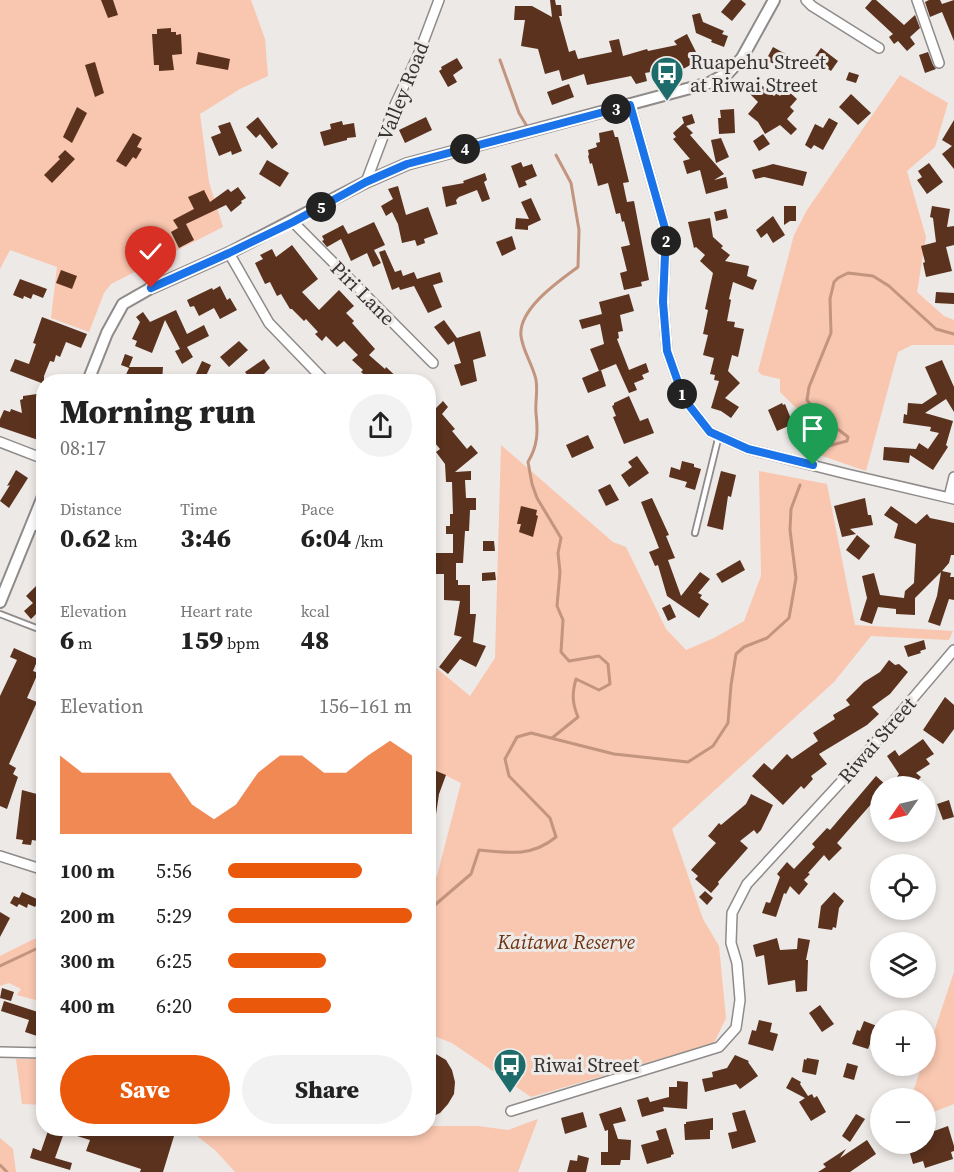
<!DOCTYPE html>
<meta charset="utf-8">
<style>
:root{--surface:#fff;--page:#f2f2f2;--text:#222;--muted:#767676;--accent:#ea580c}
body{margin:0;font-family:"Source Serif 4",serif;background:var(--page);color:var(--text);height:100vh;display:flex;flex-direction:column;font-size:22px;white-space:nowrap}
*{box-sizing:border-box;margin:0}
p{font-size:20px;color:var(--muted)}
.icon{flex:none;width:33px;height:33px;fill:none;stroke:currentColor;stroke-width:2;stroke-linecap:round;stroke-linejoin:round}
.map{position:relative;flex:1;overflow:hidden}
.sheet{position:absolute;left:36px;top:374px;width:400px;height:762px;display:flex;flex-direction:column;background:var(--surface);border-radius:24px;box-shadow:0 3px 9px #0003}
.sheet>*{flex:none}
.needle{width:39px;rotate:236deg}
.tools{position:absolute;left:870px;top:776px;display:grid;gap:12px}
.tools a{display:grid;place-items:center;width:66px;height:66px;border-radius:50%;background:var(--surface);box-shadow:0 3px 9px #0003;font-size:30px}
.pin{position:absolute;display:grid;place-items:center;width:51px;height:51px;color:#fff;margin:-62px -26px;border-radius:50% 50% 50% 0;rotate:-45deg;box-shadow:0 0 6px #0007}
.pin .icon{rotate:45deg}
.km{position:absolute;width:30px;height:30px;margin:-15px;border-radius:50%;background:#222;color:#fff;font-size:16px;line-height:30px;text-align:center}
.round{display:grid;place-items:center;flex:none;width:63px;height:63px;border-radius:32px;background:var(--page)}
.overview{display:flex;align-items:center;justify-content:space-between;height:102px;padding:0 24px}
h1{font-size:33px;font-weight:800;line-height:45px}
.figures{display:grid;grid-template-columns:repeat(3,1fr);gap:9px;height:102px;padding:6px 24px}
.figures div{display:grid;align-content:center}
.figures b{font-size:26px;font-weight:800}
.figures small{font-size:16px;font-weight:400}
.figures p{font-size:16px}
.chart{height:168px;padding:12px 24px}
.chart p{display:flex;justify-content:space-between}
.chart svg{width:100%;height:108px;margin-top:6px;fill:var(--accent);opacity:.7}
.action{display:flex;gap:12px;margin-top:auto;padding:12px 24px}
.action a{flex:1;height:69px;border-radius:36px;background:var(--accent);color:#fff;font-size:24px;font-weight:800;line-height:69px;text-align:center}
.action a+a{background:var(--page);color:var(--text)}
ul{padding:0 24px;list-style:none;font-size:20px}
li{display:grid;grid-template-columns:96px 72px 1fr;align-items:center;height:45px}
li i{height:15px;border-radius:8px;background:var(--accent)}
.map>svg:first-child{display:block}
.green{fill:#f9c6af}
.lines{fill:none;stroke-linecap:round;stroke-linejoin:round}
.stream{stroke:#c3947e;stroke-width:3}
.building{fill:#5a321e}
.service-casing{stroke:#8f8b8a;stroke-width:8}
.minor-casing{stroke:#8f8b8a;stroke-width:12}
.tertiary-casing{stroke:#8f8b8a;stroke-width:14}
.service{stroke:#fff;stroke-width:4.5}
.minor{stroke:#fff;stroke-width:9}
.tertiary{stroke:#fff;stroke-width:10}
.route-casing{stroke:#fff;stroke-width:12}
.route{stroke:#1a73e8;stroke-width:8}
.labels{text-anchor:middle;stroke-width:6;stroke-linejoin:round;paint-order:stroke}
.poi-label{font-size:20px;fill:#363433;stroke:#ede9e7;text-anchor:start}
.street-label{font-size:20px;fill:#363433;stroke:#ede9e7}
.park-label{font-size:20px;font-style:italic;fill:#6e3211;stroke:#ede9e7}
</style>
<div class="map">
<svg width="954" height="1172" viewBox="0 0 954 1172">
<rect width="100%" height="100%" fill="#ede9e7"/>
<g class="green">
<polygon points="0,0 251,0 265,39 268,76 240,89 200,114 209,182 223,227 111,284 104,293 89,332 51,318 57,267 10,250 0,269"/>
<polygon points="900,75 948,103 935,147 907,171 926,237 917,292 944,316 954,320 954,345 912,345 898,352 866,471 799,448 803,415 780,392 780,379 762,375 758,371 794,235 807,210"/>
<polygon points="501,445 613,542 626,547 666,629 686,650 714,638 744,621 761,576 759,471 827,484 855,625 953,631 949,640 871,636 834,682 672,829 703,919 719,946 726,1018 714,1043 531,1097 452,1043 429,1034 429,878 437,876 461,783 429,767 429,662 470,696 495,658"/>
<polygon points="43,938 43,1002 17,995 21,989 9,983 0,986 0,956 34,939"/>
<polygon points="954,972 954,1104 926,1115 926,1098 911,1098 922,1065 926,1065 926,1056"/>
<polygon points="16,1059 43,1059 43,1105 22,1104"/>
<polygon points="538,1119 518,1172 235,1172 216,1151 187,1128 429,1128 429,1126 478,1126 508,1130"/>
<polygon points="0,1138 13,1149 16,1172 0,1172"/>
</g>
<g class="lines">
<g class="stream">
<polyline points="500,60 519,113 528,128"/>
<polyline points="820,453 828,446 847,441 848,437 817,413 807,400 809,387 831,333 830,299 834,282 838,278 848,273 873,276 889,286 936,329 954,334"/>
<path d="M552 738 578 717C572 703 572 693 576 679L599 690 610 684 608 664 599 656 569 661 561 652 563 620 557 606 560 572 558 553 561 538 537 498 532 484 528 462C538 445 538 432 536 413 535 402 538 391 536 380 533 365 523 352 521 336 518 309 559 281 578 267L579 230 571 183 556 155"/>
<path d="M429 910 471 874 479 850C508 853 532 857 556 837L550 818 509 776 505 759 517 737 531 733 614 754 688 762 713 746 728 723 731 685 736 654 744 647 767 638 789 618 796 578 790 530 791 509 800 485"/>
<polyline points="0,966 36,949 44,951"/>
<polyline points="0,1165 7,1172"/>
</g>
</g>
<g class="building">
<polygon points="101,0 113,0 118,15 108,18"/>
<polygon points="550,0 555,0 556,5 561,5 562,16 559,16 569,52 575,50 578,59 612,52 609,41 619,39 623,56 647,49 648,51 677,45 674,41 687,34 700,60 683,69 668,71 668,69 645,73 647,81 636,84 631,76 587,85 584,74 562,81 559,70 545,74 538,49 521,46 525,20 514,20 515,6 532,6 552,17"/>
<polygon points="731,0 741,0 746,4 732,21 721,12"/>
<polygon points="872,0 876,0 904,25 915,15 920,28 910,37 915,44 907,51 898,41 894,44 889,37 893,34 865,8"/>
<polygon points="929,0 940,0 942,4 954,0 954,41 942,12 930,17 925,2"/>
<polygon points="700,13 703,22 724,31 722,34 728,36 724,47 711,42 712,40 696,33 692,15"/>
<polygon points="171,28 171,32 176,32 176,35 181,34 182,54 172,55 174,70 159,71 159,65 154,65 152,34 157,34 157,29"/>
<polygon points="773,47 793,58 786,70 766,60"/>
<polygon points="821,48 838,61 831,71 813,59"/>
<polygon points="198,52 230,59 228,70 196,64"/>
<polygon points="928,52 933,65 936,69 925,73 919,55"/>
<polygon points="457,58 463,68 453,75 457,82 448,87 439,71 442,69 441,67"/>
<polygon points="95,62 104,93 95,97 85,65"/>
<polygon points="849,72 859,75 856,83 846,80"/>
<polygon points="759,83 774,96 777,93 780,96 786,89 797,99 790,107 794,111 787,119 797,129 791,135 780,125 765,134 758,122 748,114 758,102 750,94"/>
<polygon points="569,84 574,97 552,105 547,92"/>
<polygon points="851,94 871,113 858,125 839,107"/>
<polygon points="77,107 87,113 72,143 63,137"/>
<polygon points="734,109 735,133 719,134 718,118 721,118 720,110"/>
<polygon points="692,114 695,123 686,126 693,133 690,135 724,174 714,180 726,177 728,188 706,194 700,170 687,174 683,161 690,159 673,139 676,137 673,133 684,123 682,117"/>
<polygon points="258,117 278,144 272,149 260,134 256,138 246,127"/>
<polygon points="426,117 432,130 405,143 399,130"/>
<polygon points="829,118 838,123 823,150 814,145 811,149 805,145 815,124 823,128"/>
<polygon points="954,120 954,169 942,154 952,146 942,140"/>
<polygon points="342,121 343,125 354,123 356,137 347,138 347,140 324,146 320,132 331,129 330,124"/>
<polygon points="230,122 242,151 232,155 231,151 219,156 211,137 221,133 218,126"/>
<polygon points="613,130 615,137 618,137 629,182 623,183 627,202 634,201 649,280 641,282 642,286 624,290 620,273 627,271 621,247 630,245 624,221 622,222 620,213 616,214 608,183 598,186 592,163 590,164 588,156 589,155 588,150 597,147 596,143 600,142 599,133"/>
<polygon points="133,133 142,138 137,147 142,149 136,159 133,157 126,167 116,161"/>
<polygon points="763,134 770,144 759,151 753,141"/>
<polygon points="721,138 729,157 716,163 711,140"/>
<polygon points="65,150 75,159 52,183 44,175 60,159 58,157"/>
<polygon points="267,160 289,173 280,187 259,174"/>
<polygon points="521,162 523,167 532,164 537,176 525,181 527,185 519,188 511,166"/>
<polygon points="929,163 943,182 927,194 917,180 922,177 918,171"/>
<polygon points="773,164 807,172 803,186 764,177 755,179 752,170"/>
<polygon points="485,173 487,180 484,182 490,199 482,202 477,190 459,197 456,200 457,204 446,207 442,187 464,183 463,181"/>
<polygon points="398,186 406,215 428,207 438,234 424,239 425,243 417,246 415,240 402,243 398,224 392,212 386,216 381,206 393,199 388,189"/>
<polygon points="238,187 246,198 241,201 242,203 231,212 226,205 186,224 194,240 179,248 171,232 178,228 173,220 194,209 188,197 204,190 210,202 228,189 231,192"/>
<polygon points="531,198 541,220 528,226 528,230 515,229 516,218 529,219 521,202"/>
<polygon points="784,206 796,206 796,221 790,221 784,225"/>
<polygon points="932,206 950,209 947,227 954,226 954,245 946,247 952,271 926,277 923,263 925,262 921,246 936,242 933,218 930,217"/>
<polygon points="726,209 728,218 716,221 714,212"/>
<polygon points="773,216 785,235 773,243 767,233 761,238 756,230"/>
<polygon points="710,218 713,237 723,246 721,248 730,255 725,261 749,266 747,276 757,280 753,290 733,282 729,299 731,300 727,321 735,322 734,327 744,329 738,357 732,355 728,371 740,383 725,398 739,407 731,418 721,411 711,408 719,381 714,380 715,375 710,374 714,358 703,355 708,335 703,334 708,310 705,309 713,273 700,261 705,255 696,247 694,248 688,222"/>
<polygon points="374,222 385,245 374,250 381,263 373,267 367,253 351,261 341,239 327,247 322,241 324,240 322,236 343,225 348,234"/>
<polygon points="512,236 516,249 502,256 496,242"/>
<polygon points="292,245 318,279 302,292 319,310 339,290 354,306 346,313 354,321 352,323 375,349 369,355 385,369 386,367 401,381 371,381 361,372 363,370 352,360 358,355 344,341 337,347 326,336 322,341 315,334 318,332 306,319 304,321 292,309 290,309 281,294 277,296 270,282 265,284 255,263 263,259 260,255 272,249 276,257"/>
<polygon points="385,250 395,272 401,270 403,276 414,272 417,279 440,272 443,282 433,285 442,307 428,313 414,286 400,290 399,287 392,290 379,252"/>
<polygon points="61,270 77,276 72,289 56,283"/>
<polygon points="20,279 47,289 43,298 33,294 31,299 24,296 23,299 13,295"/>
<polygon points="220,286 227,300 230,298 237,310 220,319 214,308 199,316 194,306 190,307 187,300 212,288 213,290"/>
<polygon points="936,292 954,293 954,304 935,303"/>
<polygon points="629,294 634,311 620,315 623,331 618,332 619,338 617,339 629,370 646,363 649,372 642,375 644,379 634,383 637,390 629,393 616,364 599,371 590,349 604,344 600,324 582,329 579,320 602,314 599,302"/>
<polygon points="176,310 187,334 204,325 209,336 187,347 193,357 182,364 175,351 180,349 165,320 152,353 135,346 137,341 132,339 140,322 136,317 143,312 150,322"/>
<polygon points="42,317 87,334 81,348 66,342 60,357 56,355 54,362 50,361 44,376 44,384 10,371 15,359 29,364 36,344 33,343"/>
<polygon points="444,320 457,338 480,331 486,356 473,360 477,381 461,386 454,365 461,363 454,341 448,345 434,327"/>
<polygon points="239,341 248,350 229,367 220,357"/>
<polygon points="125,354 133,357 129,367 163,367 162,381 123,381 129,368 121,365"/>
<polygon points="264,359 270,368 257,381 252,381 245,372"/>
<polygon points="942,360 954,387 954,412 946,399 925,413 953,421 946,445 948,447 933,470 910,455 909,463 883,460 884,447 916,449 919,443 928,449 939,433 930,431 931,427 903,423 904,414 907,415 908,403 922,404 937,394 925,367"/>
<polygon points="202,361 211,365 205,378 196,374"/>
<polygon points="601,370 606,386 588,393 582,378"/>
<polygon points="44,393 44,442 0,427 0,419 4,410 10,412 11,409 22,413 20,400 23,399 23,396"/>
<polygon points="629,396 640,421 648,418 654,433 624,444 613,417 616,416 612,406 614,405 614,403"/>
<polygon points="443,401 448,407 442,414 455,429 452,431 467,449 471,445 478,453 455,472 471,471 471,480 465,480 466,498 476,498 476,510 470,510 469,531 465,531 463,563 456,563 456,580 458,580 458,585 470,585 470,614 476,614 473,642 486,646 476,667 460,659 448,674 439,667 462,637 454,635 460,601 444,600 444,574 435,574 435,553 453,553 453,534 446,534 446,526 450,526 450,514 453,514 452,482 446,482 445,464 436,452 440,449 429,436 429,415"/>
<polygon points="782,403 783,405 785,404 793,424 777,431 768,410"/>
<polygon points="588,435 594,448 572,458 566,445"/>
<polygon points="637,456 649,473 629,487 621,475 632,467 628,462"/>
<polygon points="682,461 694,464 694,467 701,469 695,490 685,487 687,482 669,477 671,467 680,470"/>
<polygon points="16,470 28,478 9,508 0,501 10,485 7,486"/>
<polygon points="721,471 736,475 731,497 728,496 723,530 707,526"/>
<polygon points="610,484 619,500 606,506 598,490"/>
<polygon points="652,498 669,535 666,536 675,558 668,560 681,596 700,572 710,579 698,593 702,595 700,598 709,604 699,618 667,596 658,565 655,566 649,552 659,548 641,502"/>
<polygon points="865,498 868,515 871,515 873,525 850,529 856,534 842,537 834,506"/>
<polygon points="521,506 537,510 536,515 538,516 533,537 519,532 521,524 517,524"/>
<polygon points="891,506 916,524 927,514 930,518 954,523 954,555 951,555 949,563 942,571 951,573 950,577 954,577 954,600 949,599 940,626 928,622 937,596 941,572 915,598 915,615 896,614 896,609 878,607 872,624 860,620 867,598 862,576 874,573 880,595 904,598 905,591 914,583 916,544 894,538 898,524 884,515"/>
<polygon points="857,535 870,546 859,560 846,550"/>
<polygon points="483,541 494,541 495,551 483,551"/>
<polygon points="740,560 745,570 722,583 716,574"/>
<polygon points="495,572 496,580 482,581 482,573"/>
<polygon points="38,584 44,590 44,620 37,613 31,619 24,611 33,603 26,596"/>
<polygon points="670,604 676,617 668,621 662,608"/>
<polygon points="924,640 926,649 920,651 921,653 908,657 904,646"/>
<polygon points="14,648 38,659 33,671 38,673 27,698 37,702 9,764 16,768 13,774 18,777 7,809 0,806 0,696 17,660 10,657"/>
<polygon points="889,660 895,665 899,664 908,672 890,694 872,707 879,714 867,725 819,754 827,764 811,776 813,779 804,789 801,786 783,805 752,776 764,763 772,770 787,754 792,759 818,741 813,733 835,719 833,715 850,705 846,700 864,682 880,672"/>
<polygon points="945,697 954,705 954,729 943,744 923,730"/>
<polygon points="923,739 934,754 926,759 930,764 916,773 921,777 913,786 890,786 899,774 887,756 895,750 899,756"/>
<polygon points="429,768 446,775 439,794 434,828 429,827"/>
<polygon points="876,776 887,786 880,786 880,794 837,843 842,848 829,861 824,855 808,873 810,874 804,880 808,884 799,895 790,886 786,894 784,893 776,917 762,913 766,902 770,903 780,877 777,874 787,862 794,869 815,847 812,844 827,828 830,830"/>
<polygon points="22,790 44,796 44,839 39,838 39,841 32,840 31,845 22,844 23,840 16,839"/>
<polygon points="751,794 773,805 761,830 757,834 754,830 740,841 748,848 718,882 719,884 711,893 695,879 698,876 691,870 716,843 708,836 719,823 721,825 746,804"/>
<polygon points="949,800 954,817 943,820 937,804"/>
<polygon points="705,891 713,898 707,905 699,897"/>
<polygon points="22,892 39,900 35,907 28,904 27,908 19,904 17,907 10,903 14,896 19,898"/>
<polygon points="834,892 844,901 839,908 836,928 833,927 832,930 818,928 821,906"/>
<polygon points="0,912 10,918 0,937"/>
<polygon points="777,938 780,950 797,949 798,938 810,940 806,960 808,960 807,991 796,992 795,980 768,985 764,955 756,957 753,945"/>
<polygon points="2,988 14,992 11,1001 0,998"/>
<polygon points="4,1001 44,1014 37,1036 25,1032 29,1020 1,1011"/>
<polygon points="820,1005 834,1024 822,1032 809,1013"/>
<polygon points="759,1020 772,1023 770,1032 778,1034 773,1051 748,1044 752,1030 756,1031"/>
<polygon points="864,1021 877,1026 868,1049 852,1044 857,1030 860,1031"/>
<polygon points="429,1050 446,1060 452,1070 455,1082 454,1094 448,1104 440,1113 429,1118"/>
<polygon points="735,1055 749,1061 748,1062 758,1076 740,1089 736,1084 705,1092 702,1079 713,1077 712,1072 727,1068"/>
<polygon points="807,1058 819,1060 816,1075 802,1072 804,1059 806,1060"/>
<polygon points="847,1063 858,1066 854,1080 843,1077"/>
<polygon points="792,1077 801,1082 800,1084 808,1096 812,1094 814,1098 817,1096 826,1112 811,1121 799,1102 805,1098 786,1088"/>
<polygon points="677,1081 688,1082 687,1109 663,1107 664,1111 642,1117 637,1100 648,1097 650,1102 669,1097 669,1087 677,1087"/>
<polygon points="621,1107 626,1121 613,1124 618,1139 631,1140 630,1160 621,1160 620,1165 601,1165 601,1152 608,1152 608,1130 605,1131 599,1114"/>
<polygon points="745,1110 756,1142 732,1149 728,1133 737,1131 732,1113"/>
<polygon points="583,1112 587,1127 565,1134 561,1118"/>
<polygon points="856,1114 865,1119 850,1142 842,1136"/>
<polygon points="713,1118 713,1130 710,1130 710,1139 685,1140 684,1124 686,1124 686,1122"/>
<polygon points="948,1126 954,1146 954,1151 951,1152 953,1159 925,1168 923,1161 913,1164 907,1143 926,1143 926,1134"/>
<polygon points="49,1128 65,1130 55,1158 72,1163 70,1170 30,1158 33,1148 41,1151"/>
<polygon points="79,1128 147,1128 174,1136 163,1172 140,1172 141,1169 86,1151 90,1140 77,1136"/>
<polygon points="666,1128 674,1154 671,1155 671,1157 647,1164 641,1145 659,1140 656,1131"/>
<polygon points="867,1140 876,1154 850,1172 818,1172 826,1167 823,1164 846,1149 840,1158"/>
<polygon points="578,1155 589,1158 586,1172 567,1172 570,1160 577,1161"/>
</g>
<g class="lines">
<g class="service-casing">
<g id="service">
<polyline points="695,533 719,435"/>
<polyline points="0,614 44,631"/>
</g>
</g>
<g class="minor-casing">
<g id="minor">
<polyline points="806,0 812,6 879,48"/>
<polyline points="917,0 939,63"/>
<polyline points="630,105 666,232 663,302 667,351 684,399 710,432 748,449 847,474 954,499"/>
<polyline points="366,182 395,105 419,53 439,0"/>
<polyline points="293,222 433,363"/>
<polyline points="229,253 269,323 325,381"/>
<polyline points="0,442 44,459"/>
<polyline points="949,497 954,477"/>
<polyline points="32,524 44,528"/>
<polyline points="0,856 44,870"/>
<polyline points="0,1052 44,1053"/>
<polyline points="511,1111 719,1047 736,1028 740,1000 737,963 731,943 732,913 747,884 852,770 954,650"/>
</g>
</g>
<g class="tertiary-casing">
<g id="tertiary">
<polyline points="88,381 107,333 123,304 151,288 229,253 366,182 407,164 709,83 728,73 742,58 774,0"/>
<polyline points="0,602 44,494"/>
</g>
</g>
<use href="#service" class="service"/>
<use href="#minor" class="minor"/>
<use href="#tertiary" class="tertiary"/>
</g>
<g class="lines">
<g class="route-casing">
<polyline id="route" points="151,288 229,253 293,222 366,182 407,164 630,105 666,232 663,302 667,351 684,399 710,432 748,449 813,465"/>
</g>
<use href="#route" class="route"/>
</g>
<defs>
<g id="bus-pin" transform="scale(1.725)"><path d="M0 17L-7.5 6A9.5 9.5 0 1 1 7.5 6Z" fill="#1e6b6b" stroke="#ede9e7"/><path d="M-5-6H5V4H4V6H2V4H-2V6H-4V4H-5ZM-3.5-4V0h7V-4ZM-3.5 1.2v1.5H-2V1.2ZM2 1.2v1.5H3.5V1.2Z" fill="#fff"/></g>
</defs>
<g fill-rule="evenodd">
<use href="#bus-pin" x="667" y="73"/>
<use href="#bus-pin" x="510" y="1065"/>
</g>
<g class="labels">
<g class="poi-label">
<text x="690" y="69">Ruapehu Street<tspan x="690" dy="23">at Riwai Street</tspan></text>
<text x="533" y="1072">Riwai Street</text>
</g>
<g class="street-label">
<text transform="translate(403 91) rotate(-68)" y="7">Valley Road</text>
<text transform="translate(363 293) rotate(45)" y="7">Piri Lane</text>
<text transform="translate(877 740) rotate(-49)" y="7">Riwai Street</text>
</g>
<g class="park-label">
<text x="566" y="949">Kaitawa Reserve</text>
</g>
</g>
</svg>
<div class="tools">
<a><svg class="needle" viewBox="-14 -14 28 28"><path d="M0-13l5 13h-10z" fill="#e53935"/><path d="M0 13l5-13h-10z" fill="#767676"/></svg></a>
<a><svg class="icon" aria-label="locate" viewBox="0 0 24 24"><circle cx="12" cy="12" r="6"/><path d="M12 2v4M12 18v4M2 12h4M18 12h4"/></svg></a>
<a><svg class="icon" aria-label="layers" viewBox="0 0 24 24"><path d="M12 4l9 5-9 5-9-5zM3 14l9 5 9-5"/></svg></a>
<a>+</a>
<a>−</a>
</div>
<div class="pin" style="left:813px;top:465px;background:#1e9e55"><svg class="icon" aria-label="arrive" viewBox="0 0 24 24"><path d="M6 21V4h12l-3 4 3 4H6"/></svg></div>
<div class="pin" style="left:151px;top:288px;background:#d93025"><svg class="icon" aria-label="check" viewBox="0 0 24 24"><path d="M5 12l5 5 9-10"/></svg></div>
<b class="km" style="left:682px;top:394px">1</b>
<b class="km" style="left:666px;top:241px">2</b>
<b class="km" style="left:616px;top:109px">3</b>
<b class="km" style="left:465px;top:149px">4</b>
<b class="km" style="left:321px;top:207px">5</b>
<section class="sheet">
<div class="overview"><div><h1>Morning run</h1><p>08:17</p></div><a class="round"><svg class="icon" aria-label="share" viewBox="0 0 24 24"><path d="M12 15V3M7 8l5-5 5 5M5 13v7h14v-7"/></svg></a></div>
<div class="figures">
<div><p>Distance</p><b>0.62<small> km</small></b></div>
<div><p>Time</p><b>3:46</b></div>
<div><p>Pace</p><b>6:04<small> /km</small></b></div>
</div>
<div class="figures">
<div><p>Elevation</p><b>6<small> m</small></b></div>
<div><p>Heart rate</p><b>159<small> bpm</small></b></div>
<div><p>kcal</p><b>48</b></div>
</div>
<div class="chart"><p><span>Elevation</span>156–161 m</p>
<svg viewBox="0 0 160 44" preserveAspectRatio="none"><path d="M0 44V12L10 19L20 19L30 19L40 19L50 19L60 32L70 38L80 32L90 19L100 12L110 12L120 19L130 19L140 12L150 6L160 12V44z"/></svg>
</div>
<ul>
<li><b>100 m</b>5:56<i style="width:73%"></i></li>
<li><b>200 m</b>5:29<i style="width:100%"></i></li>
<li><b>300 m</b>6:25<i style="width:53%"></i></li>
<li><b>400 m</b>6:20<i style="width:56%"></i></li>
</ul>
<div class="action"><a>Save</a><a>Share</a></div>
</section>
</div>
